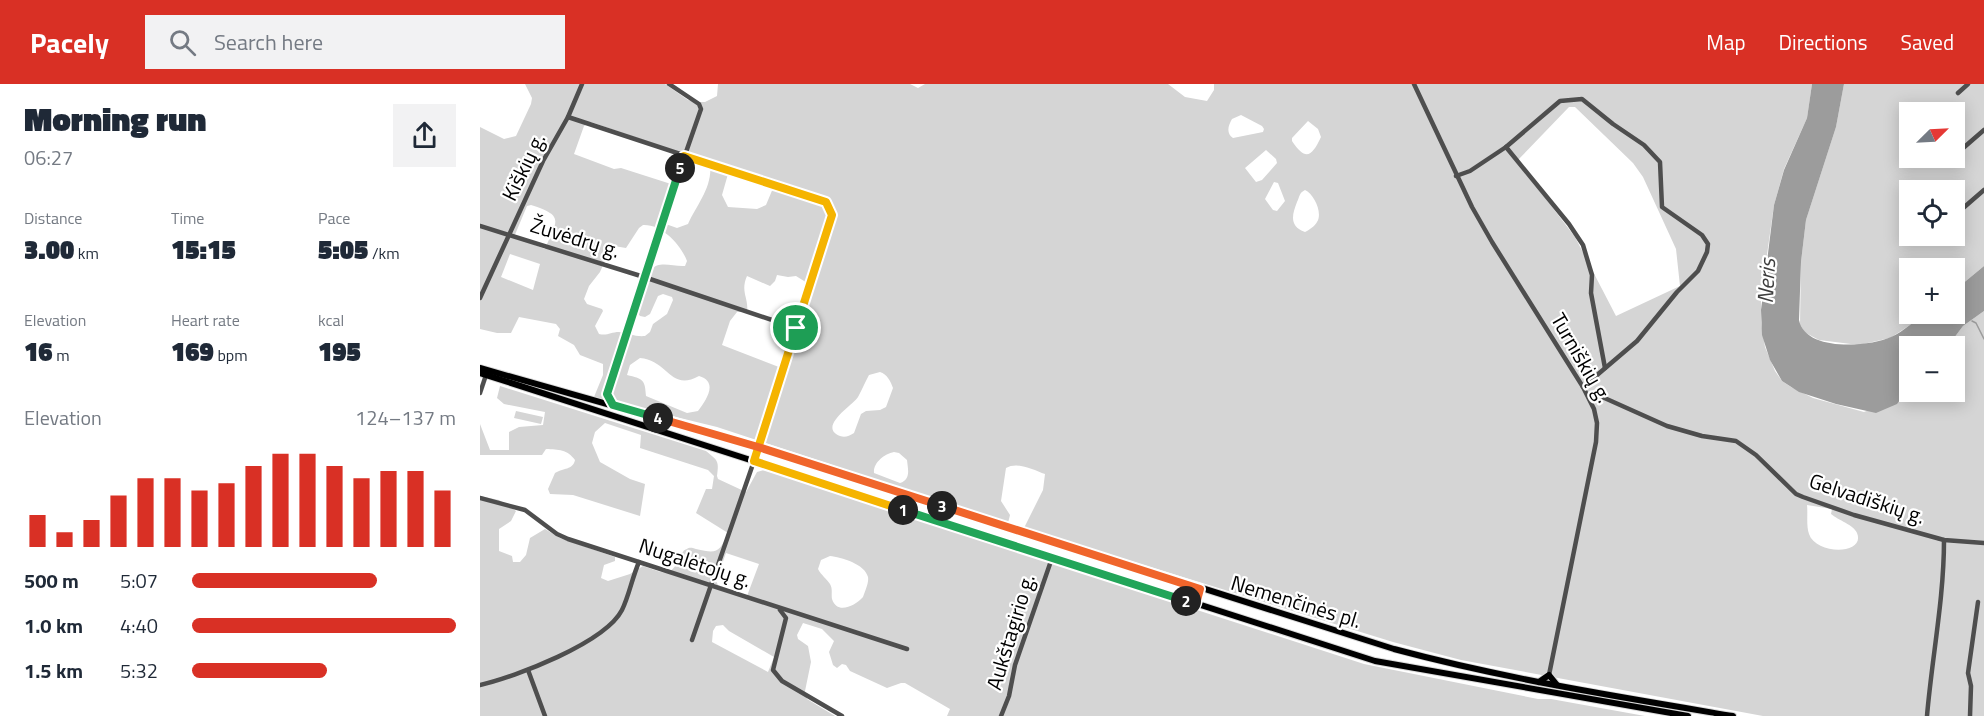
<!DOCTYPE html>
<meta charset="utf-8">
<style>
:root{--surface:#fff;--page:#f2f2f3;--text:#1f2937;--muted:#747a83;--accent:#d93025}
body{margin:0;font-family:"Titillium Web",sans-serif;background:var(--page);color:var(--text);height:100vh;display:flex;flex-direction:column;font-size:22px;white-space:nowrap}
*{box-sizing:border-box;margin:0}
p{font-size:20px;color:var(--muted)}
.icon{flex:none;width:33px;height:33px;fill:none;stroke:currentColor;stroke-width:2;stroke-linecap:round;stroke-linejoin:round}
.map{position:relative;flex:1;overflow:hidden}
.sheet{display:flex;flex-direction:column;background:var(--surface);width:480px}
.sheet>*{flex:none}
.needle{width:39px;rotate:66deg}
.buttons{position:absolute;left:1419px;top:18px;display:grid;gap:12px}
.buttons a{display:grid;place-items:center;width:66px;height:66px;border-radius:0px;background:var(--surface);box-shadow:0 3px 15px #0003;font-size:30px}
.pin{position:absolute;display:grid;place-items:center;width:51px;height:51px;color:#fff;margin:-26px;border:3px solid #fff;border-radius:50%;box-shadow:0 2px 6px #0007}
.km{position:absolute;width:30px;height:30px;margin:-15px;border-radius:50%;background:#222;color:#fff;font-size:16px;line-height:30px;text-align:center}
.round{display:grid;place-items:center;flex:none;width:63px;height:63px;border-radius:0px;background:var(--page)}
.head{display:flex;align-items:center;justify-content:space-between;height:102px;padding:0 24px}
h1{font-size:33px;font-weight:800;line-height:45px}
.metrics{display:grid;grid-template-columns:repeat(3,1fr);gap:9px;height:102px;padding:6px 24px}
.metrics div{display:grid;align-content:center}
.metrics b{font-size:26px;font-weight:800}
.metrics small{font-size:16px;font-weight:400}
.metrics p{font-size:16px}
.chart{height:168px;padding:12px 24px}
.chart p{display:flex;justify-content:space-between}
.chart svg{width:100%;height:108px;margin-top:6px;stroke:var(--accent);stroke-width:6}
ul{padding:0 24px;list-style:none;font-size:20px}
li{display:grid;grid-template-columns:96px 72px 1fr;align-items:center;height:45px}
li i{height:15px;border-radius:8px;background:var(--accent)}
header{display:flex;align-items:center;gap:36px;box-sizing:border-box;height:84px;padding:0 30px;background:var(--accent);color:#fff}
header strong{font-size:28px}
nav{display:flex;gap:33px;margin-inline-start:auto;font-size:21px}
.search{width:420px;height:54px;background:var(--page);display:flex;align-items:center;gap:15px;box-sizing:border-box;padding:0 21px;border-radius:0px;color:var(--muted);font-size:22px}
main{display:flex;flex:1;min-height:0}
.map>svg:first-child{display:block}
.green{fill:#d5d5d5;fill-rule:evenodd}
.water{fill:#9c9c9c}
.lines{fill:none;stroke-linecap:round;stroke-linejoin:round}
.stream{stroke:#9c9c9c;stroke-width:1.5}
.major-casing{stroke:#dbdbdb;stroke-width:8}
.minor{stroke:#4e4e4e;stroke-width:4.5}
.major{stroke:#000;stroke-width:6}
.split-1-casing{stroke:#fff;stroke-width:12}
.split-2-casing{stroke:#fff;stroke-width:12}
.split-3-casing{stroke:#fff;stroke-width:12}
.split-4-casing{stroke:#fff;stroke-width:12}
.split-5-casing{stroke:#fff;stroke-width:12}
.split-6-casing{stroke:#fff;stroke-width:12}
.split-1{stroke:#f5b400;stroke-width:8}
.split-2{stroke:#22a559;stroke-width:8}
.split-3{stroke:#f0652b;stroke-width:8}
.split-4{stroke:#f0652b;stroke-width:8}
.split-5{stroke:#22a559;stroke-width:8}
.split-6{stroke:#f5b400;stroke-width:8}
.labels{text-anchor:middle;stroke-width:4.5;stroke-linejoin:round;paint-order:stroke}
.street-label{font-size:21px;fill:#000;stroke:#fff}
.water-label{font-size:22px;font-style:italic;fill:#3d3d3d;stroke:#fff}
</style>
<header>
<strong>Pacely</strong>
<div class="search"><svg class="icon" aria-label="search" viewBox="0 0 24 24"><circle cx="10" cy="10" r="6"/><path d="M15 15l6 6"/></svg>Search here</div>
<nav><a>Map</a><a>Directions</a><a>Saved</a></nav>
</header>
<main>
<section class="sheet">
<div class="head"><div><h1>Morning run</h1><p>06:27</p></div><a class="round"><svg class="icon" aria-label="share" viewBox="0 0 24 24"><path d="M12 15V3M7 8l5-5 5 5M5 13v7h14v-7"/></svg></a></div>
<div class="metrics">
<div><p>Distance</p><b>3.00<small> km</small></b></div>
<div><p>Time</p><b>15:15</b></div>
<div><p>Pace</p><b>5:05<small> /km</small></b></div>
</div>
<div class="metrics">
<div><p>Elevation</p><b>16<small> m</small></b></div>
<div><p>Heart rate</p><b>169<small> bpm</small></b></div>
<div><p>kcal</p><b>195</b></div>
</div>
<div class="chart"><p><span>Elevation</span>124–137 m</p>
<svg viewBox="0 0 160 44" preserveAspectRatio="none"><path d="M5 44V31M15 44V38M25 44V33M35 44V23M45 44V16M55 44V16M65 44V21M75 44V18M85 44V11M95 44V6M105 44V6M115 44V11M125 44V16M135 44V13M145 44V13M155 44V21"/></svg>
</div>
<ul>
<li><b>500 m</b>5:07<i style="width:70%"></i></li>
<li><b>1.0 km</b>4:40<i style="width:100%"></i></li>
<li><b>1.5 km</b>5:32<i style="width:51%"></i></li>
</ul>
</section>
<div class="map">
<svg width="1504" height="632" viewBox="0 0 1504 632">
<rect width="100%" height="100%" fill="#fff"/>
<g class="green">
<path d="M45 0H185L208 16 217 18H225L237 12 238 0H430L438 4 445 0H688L705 13 727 17 734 6V0H1332L1327 34 1304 85 1294 121 1281 213V238L1285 263 1295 287 1302 297 1311 303 1333 314 1384 328 1424 312 1429 303 1430 308H1474V262H1468L1483 242 1504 227V632H1283L981 576 913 558 544 444 563 406 565 390C554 386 537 377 526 384L521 417 530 431 528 439 237 343 114 313 123 291V280L100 271 94 261 78 252 80 245 76 240 39 233 31 249H17L0 245V43L24 55 36 52 51 20 52 14ZM1089 23H1095L1153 79 1163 93 1196 165 1200 202 1136 232 1095 153 1037 77ZM761 31 782 42 784 45 783 48 753 54C746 49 748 42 752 35ZM828 37 838 45 841 53C832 72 826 78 812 57V54ZM111 38 230 79C233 103 217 120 208 140L197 144 180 138 191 100 141 84 134 85 94 70 104 42ZM786 66 796 75 797 79 782 96 776 98 765 84ZM250 83 296 97 286 121 277 125 248 123 242 111ZM794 98 798 99 805 117 797 127 793 126 785 115ZM825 106C834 110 843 129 837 138 835 142 829 146 825 148 809 142 812 131 817 118 820 112 819 109 825 106ZM51 121C85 132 77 136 65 165L34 153 47 122ZM163 141C182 140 201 161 207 177L205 182C193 183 179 176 171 186L157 228 160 232 165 233 170 230 178 212 183 210 192 213 193 216 187 230 173 240 170 248 165 252C155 253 148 249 139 248 131 248 127 252 119 250L115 242 123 227 122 225 107 220 104 215 109 202 120 188 130 165 134 162 146 164 159 144ZM30 170 60 180 53 206 21 193ZM297 191 308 193 316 192 332 202 325 225C305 219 302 223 294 241L295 243 316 249 304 285 242 261 250 237 257 228H267C269 214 260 208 267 192L290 202 295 197ZM160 274C188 276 190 308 219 292 239 298 226 316 218 327L207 329 166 312C165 295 163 295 147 291L150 281ZM400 288C407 290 411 298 413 304L406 323 400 326 386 327 381 330 374 349C369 352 365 354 360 352 337 343 373 321 378 313 382 306 385 298 389 291ZM414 368 419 369 427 376C428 386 431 395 420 399L394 389C393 379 404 370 414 368ZM1327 421 1352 425 1351 430C1358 436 1374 441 1377 449 1386 471 1336 471 1329 450 1326 442 1328 429 1327 421Z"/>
<path d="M1364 0H1504V182L1475 206 1474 184H1430V230H1447L1410 254 1379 261 1339 256 1324 248 1320 240 1321 178 1326 136 1356 43ZM1430 28H1474V74H1430ZM1430 106H1474V152H1430Z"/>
<path d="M20 302 226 367C238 377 239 376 237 392L238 395 266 408 277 388 284 386 884 580 1058 615H1071L1165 632H467L470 625 425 599H421L407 604 370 587 366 581 362 580 357 584 353 581 349 568 354 557 342 545 323 539 317 551 318 555 328 562 331 578 325 607 327 615 355 632H0V412L19 416 36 427 31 437 19 445V467L32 472 33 478H40L46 471 50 454 65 445 80 454 135 473V477L124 481 121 494 128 497 150 490 163 482C184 489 190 495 201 472 203 468 203 466 207 465 210 463 212 464 216 465 237 470 239 469 248 449L216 429 226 405H232L234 392 228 386 160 364 161 351 125 339 115 348 112 359 120 378 150 395 165 400 160 432 93 411 70 410 68 405 75 389C83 384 93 386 95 376 87 365 79 366 66 365L62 371H0V340L10 366H29V348L39 343 63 341 65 328 24 320 17 314ZM246 469 279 480 267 512 238 501 236 497ZM350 472C361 473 385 480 388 493 389 499 385 507 383 513 375 522 357 531 352 515 351 510 353 505 350 500 347 495 341 491 338 485L341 476ZM243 541 249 547 294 573 288 588 232 558 233 547 236 542Z"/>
<polygon points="36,327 63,333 61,340 34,334"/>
</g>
<path class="water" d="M1332 0H1364L1356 43 1326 136 1321 178 1319 236C1325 268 1389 263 1411 253 1424 248 1435 235 1446 230 1453 227 1467 230 1474 230L1475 206 1504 182V227L1483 242 1468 262H1430L1429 303 1417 320 1396 329 1356 320 1319 308 1302 297 1290 276 1282 251 1281 226 1294 121 1304 86 1327 34Z"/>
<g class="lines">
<polyline class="stream" points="1492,237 1496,239 1504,255"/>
<g class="major-casing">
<g id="major">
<path d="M0 284 278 363 914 565C1026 595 1139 613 1253 632"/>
<polyline points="0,289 895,577 1208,632"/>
<polyline points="1059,598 1069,591 1077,601"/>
</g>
</g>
<g class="minor">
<polyline points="934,0 992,123 1012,158 1103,303 1114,325 1117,339 1116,358 1069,591"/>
<polyline points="1478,9 1488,0"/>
<polyline points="88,33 346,118 352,131 278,363"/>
<polyline points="1026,63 1089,140 1103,161 1112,191 1111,209 1125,284"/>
<polyline points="1474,72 1504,46"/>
<polyline points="976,92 990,87 1026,63 1080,17 1102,15 1133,40 1164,61 1180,78 1182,123 1222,151 1228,160 1227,168 1218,187 1197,208 1157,257 1103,303"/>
<polyline points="1474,132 1504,106"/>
<polyline points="0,142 164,193 316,244"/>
<polyline points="1448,155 1452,152"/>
<polyline points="0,214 63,77 88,33 102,0"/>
<polyline points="0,309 6,291"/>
<polyline points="127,310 173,163 221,25 219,20 189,0"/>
<polyline points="1109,313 1120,312 1187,342 1222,352 1256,357 1276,371 1316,410 1323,413 1374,431 1464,456 1504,459"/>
<polyline points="0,414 45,426 77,450 88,455 427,565"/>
<polyline points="300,526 306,534 293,586 302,597 362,632"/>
<polyline points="212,556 274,377"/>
<polyline points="48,586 65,632"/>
<path d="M0 601C35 593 125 559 142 526 149 512 152 494 159 478"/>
<polyline points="521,632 529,612 535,581 572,474"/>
<path d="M1447 632C1452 573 1464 515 1464 456"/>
<polyline points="1490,632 1491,602 1488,589 1498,518"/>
</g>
<use href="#major" class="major"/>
</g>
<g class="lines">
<g class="split-1-casing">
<polyline id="split-1" points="316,244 274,377 423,426"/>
</g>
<g class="split-2-casing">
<polyline id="split-2" points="423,426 706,517"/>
</g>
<g class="split-3-casing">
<polyline id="split-3" points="462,422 720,505 716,520 706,517"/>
</g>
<g class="split-4-casing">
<polyline id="split-4" points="178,334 278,363 462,422"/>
</g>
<g class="split-5-casing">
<polyline id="split-5" points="178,334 133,321 127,310 200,84"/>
</g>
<g class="split-6-casing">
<polyline id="split-6" points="200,84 204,72 346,118 352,131 316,244"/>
</g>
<use href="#split-1" class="split-1"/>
<use href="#split-2" class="split-2"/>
<use href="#split-3" class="split-3"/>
<use href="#split-4" class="split-4"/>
<use href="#split-5" class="split-5"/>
<use href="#split-6" class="split-6"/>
</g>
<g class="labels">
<g class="street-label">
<text transform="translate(44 83) rotate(-64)" y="7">Kiškių g.</text>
<text transform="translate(95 154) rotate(17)" y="7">Žuvėdrų g.</text>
<text transform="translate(1101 274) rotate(60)" y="7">Turniškių g.</text>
<text transform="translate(1387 415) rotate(18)" y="7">Gelvadiškių g.</text>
<text transform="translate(215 479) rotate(18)" y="7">Nugalėtojų g.</text>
<text transform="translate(816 518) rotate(17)" y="7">Nemenčinės pl.</text>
<text transform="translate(531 548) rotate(-73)" y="7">Aukštagirio g.</text>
</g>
<g class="water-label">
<text transform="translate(1286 197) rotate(-87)" y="8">Neris</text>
</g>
</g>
</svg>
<div class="buttons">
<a><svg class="needle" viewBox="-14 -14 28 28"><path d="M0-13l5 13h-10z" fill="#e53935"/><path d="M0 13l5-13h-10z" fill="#747a83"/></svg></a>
<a><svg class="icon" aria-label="locate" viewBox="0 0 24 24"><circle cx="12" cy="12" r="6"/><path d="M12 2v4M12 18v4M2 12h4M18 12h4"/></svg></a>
<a>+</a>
<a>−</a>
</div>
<div class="pin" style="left:316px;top:244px;background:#1e9e55"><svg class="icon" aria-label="arrive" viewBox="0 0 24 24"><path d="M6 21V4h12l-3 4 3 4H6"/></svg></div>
<b class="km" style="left:423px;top:426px">1</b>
<b class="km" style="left:706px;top:517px">2</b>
<b class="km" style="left:462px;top:422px">3</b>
<b class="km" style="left:178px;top:334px">4</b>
<b class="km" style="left:200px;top:84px">5</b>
</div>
</main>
